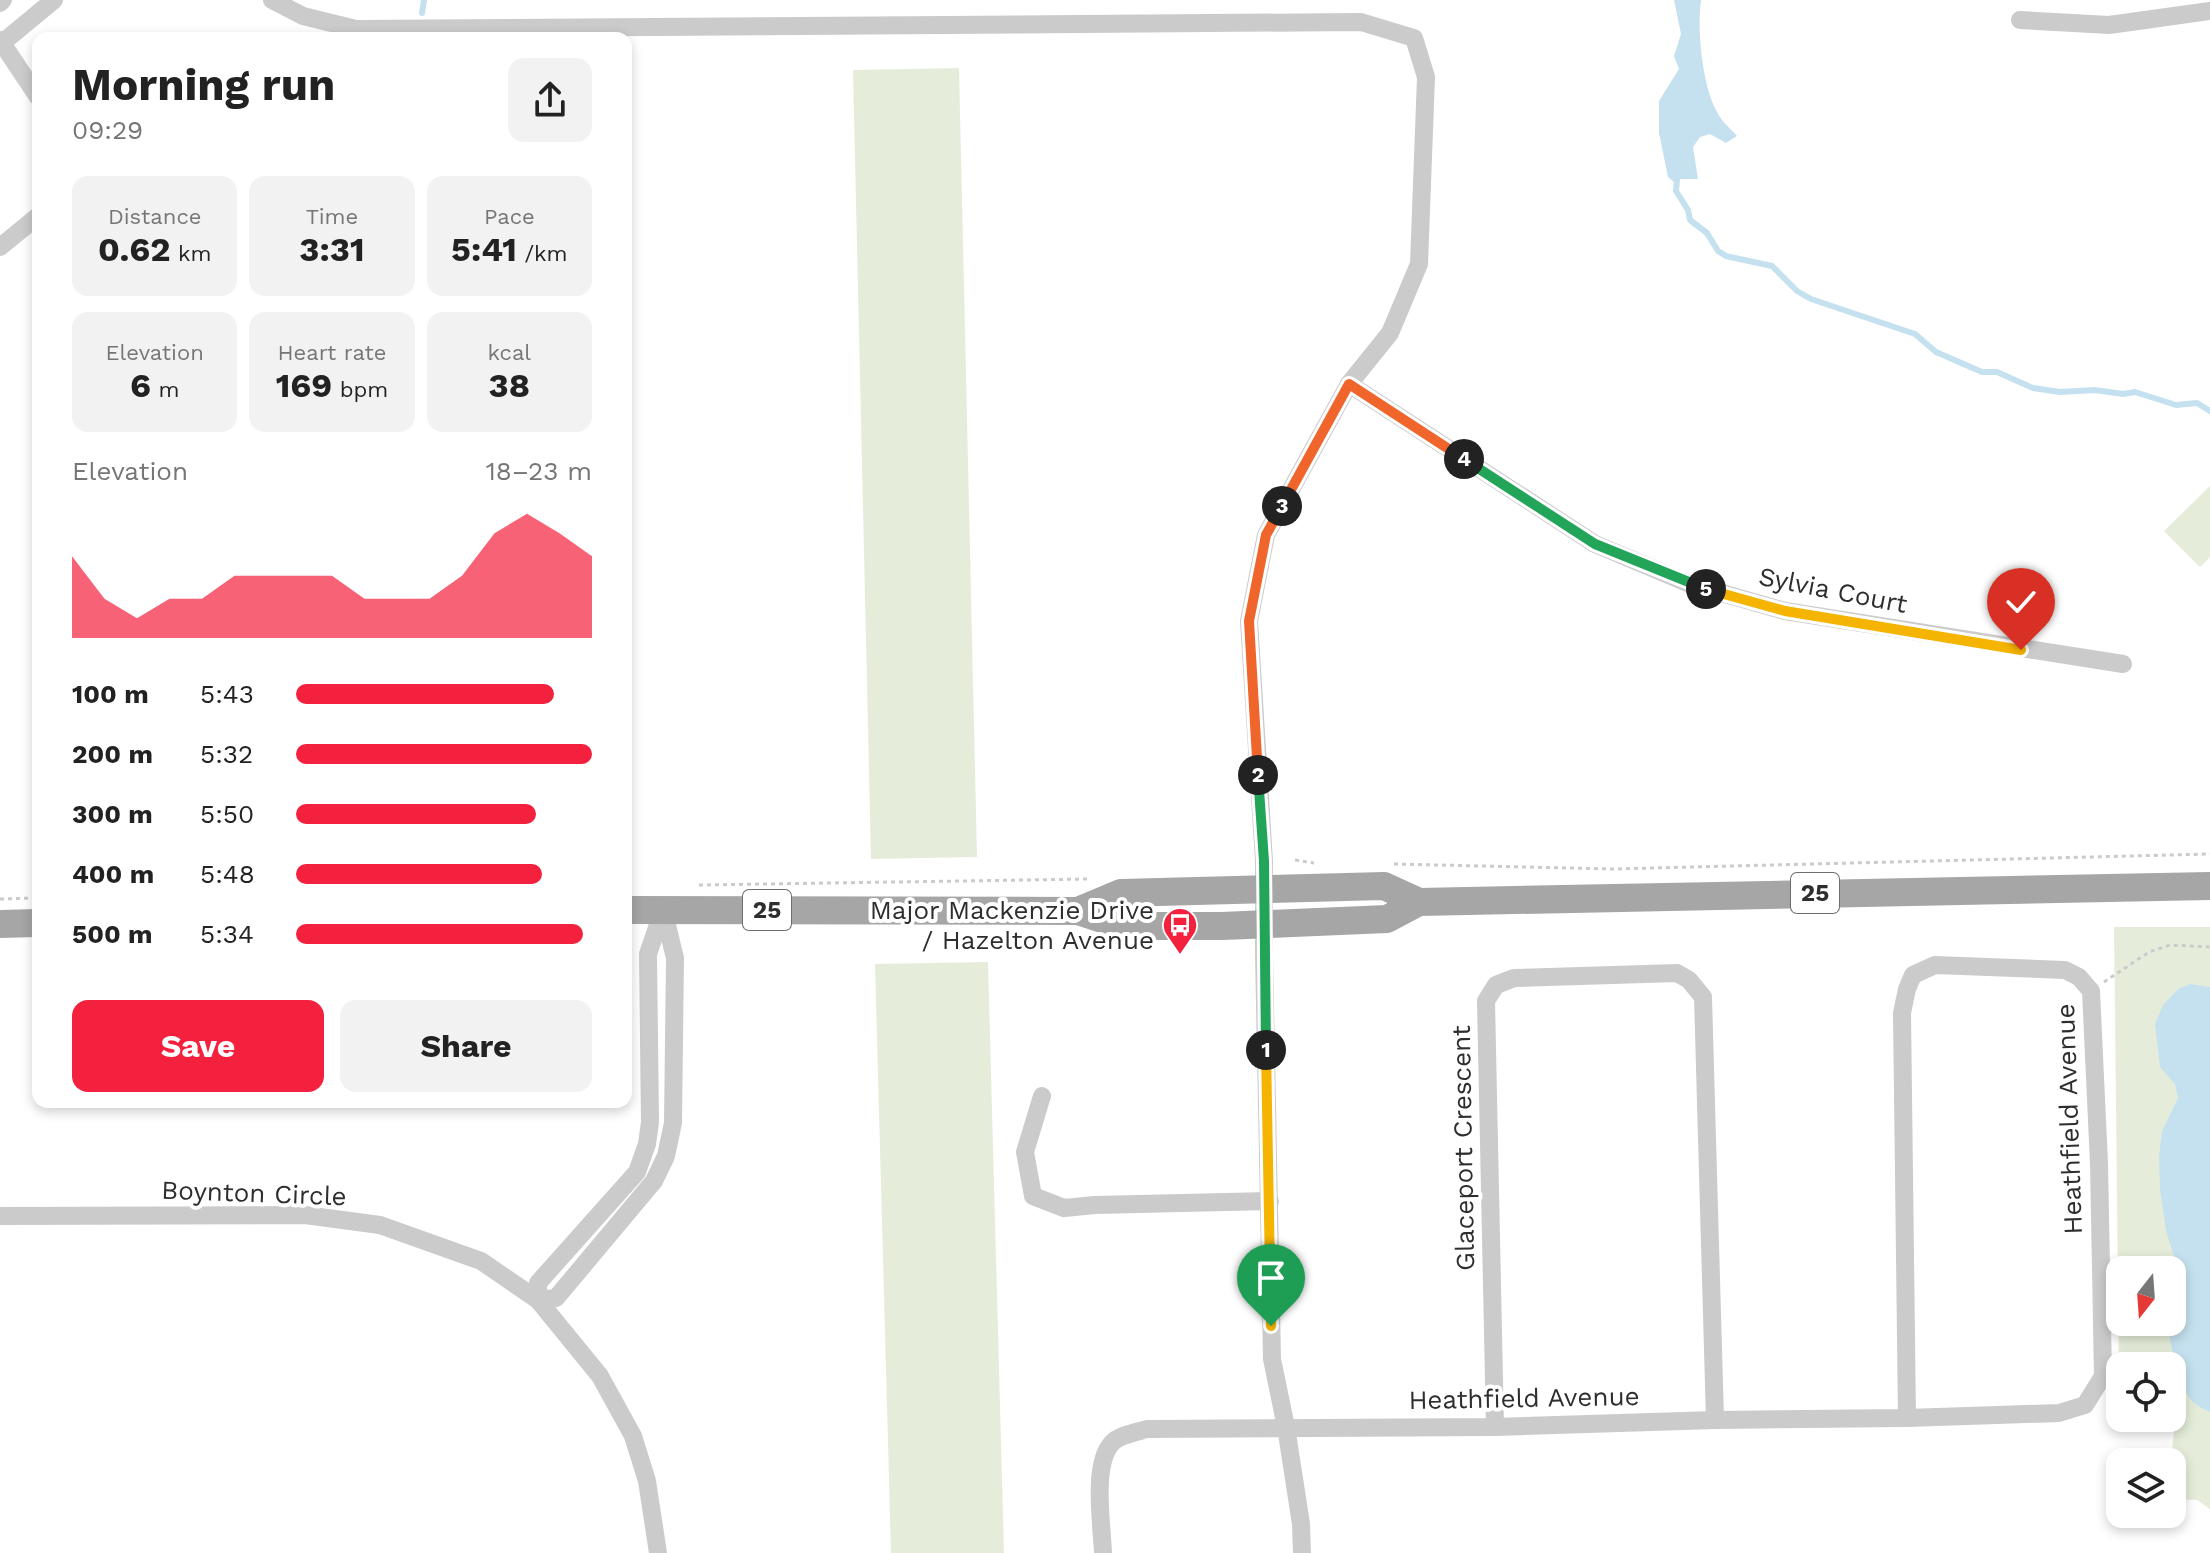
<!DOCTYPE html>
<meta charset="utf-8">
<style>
:root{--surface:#fff;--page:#f2f2f2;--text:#222;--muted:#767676;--accent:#f4213e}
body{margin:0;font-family:"Work Sans",sans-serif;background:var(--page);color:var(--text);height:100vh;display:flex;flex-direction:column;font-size:30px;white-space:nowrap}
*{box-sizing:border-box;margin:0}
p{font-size:26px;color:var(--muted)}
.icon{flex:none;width:44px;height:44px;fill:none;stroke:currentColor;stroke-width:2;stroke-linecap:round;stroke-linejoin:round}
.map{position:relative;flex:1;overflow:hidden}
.panel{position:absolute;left:32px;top:32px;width:600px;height:1076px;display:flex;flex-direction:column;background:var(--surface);border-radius:16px;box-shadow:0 4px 12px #0003}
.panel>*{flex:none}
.needle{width:52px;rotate:197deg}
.tools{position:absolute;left:2106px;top:1256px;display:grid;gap:16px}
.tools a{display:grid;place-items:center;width:80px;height:80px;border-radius:16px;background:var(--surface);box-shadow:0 4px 12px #0003;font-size:40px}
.pin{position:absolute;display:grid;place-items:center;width:68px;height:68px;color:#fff;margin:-82px -34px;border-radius:50% 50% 50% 0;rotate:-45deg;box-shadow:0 0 8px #0007}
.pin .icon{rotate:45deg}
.km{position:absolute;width:40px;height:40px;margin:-20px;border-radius:50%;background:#222;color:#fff;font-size:22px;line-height:40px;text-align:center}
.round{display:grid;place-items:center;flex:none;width:84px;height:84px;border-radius:16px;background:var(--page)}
.overview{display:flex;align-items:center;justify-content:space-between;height:136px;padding:0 40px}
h1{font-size:44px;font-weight:700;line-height:60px}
.metrics{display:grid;grid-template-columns:repeat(3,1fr);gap:12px;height:136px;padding:8px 40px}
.metrics div{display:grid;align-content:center;border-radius:16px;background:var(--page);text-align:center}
.metrics b{font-size:34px;font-weight:700}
.metrics small{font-size:22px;font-weight:400}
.metrics p{font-size:22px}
.chart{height:224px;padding:16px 40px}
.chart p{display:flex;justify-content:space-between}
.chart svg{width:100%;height:144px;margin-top:8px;fill:var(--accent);opacity:.7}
.cta{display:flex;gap:16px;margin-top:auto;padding:16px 40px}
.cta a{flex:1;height:92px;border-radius:16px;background:var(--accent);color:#fff;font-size:32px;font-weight:700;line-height:92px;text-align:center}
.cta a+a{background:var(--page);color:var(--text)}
ul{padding:0 40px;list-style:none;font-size:26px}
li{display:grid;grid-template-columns:128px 96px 1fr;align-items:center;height:60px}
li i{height:20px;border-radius:10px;background:var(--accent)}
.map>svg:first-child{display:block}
.green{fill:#e5edda;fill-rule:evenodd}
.water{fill:#c5e1ef}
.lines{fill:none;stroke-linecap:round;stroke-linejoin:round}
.stream{stroke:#c5e1ef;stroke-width:6}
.path{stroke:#cbcbcb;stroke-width:3;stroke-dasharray:4 4;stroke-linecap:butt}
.minor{stroke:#cbcbcb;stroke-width:18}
.primary{stroke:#a6a6a6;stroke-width:28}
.split-1-casing{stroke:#fff;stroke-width:16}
.split-2-casing{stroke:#fff;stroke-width:16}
.split-3-casing{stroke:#fff;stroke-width:16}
.split-4-casing{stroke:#fff;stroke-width:16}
.split-5-casing{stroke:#fff;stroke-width:16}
.split-6-casing{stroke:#fff;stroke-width:16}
.split-1{stroke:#f5b400;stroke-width:10}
.split-2{stroke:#22a559;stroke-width:10}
.split-3{stroke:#f0652b;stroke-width:10}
.split-4{stroke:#f0652b;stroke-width:10}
.split-5{stroke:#22a559;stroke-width:10}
.split-6{stroke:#f5b400;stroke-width:10}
.labels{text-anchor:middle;stroke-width:8;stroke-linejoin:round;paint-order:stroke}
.shield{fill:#fff;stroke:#6d6d6d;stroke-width:2}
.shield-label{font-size:24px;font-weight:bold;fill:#2e2e2e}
.street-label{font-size:26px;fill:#2e2e2e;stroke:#fff}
.poi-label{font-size:26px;fill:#2e2e2e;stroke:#fff;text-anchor:end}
</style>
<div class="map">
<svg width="2210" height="1553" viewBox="0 0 2210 1553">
<rect width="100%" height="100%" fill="#fff"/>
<g class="green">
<polygon points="959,68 977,857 871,859 853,70"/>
<polygon points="2210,486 2210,557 2200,567 2164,531"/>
<path d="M2114 927H2210V1509L2197 1500 2172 1499 2171 1462 2175 1419 2172 1417V1366H2120L2119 1376ZM2120 1270H2172V1322H2120Z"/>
<polygon points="988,962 1004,1553 891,1553 875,964"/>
</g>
<g class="water">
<path d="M1674 0H1701C1697 30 1702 85 1717 112 1721 121 1731 129 1737 136L1726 143 1710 134 1700 137 1693 147 1698 179H1677L1674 182 1668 177 1659 133V101L1679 69 1674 56 1681 34Z"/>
<path d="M2190 984 2210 987V1412C2204 1409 2197 1406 2193 1402 2179 1388 2169 1342 2168 1322H2172V1299L2179 1272 2166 1231 2160 1189 2159 1156 2162 1131 2178 1098 2175 1084 2160 1067 2155 1024 2163 1005 2178 989Z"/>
</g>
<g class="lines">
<g class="stream">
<polyline points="422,13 424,0"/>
<polyline points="1677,179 1676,191 1688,210 1690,220 1707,233 1718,251 1726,256 1772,266 1797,291 1811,299 1915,334 1936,352 1982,372 1997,372 2033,388 2060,392 2095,390 2123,394 2135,392 2176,405 2197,403 2210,411"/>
</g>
<g class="path">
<polyline points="1295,860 1314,863"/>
<polyline points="1394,864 1613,869 2210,854"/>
<polyline points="699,885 1091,879"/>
<polyline points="0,899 38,898"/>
<polyline points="2104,982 2149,952 2170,945 2210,947"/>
</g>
<g class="minor">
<polyline points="272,0 303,16 356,29 1361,22 1414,38 1426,77 1419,264 1390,333 1349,384 1266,535 1249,621 1264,861 1264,954 1272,1359 1286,1427 1301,1524 1302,1553"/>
<polyline points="0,3 3,0"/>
<polyline points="2020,20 2109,25 2210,11"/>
<polyline points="0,40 38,97"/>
<polyline points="2,43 54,0"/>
<polyline points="0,247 38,216"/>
<polyline points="1349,384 1595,544 1690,584 1785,611 2123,664"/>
<polyline points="1042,1096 1025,1152 1033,1196 1064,1208 1095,1205 1270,1201"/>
<polyline points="0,1216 305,1215 380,1225 481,1261 538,1300 600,1376 633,1436 647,1481 658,1553"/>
<polyline points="538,1300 556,1298 654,1181 666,1156 673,1123 675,958 663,909"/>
<polyline points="538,1300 538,1283 637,1172 647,1144 650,1122 648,954 663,910"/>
<polyline points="1495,1427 1486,1001 1496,985 1514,978 1677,973 1689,980 1703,997 1715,1420"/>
<path d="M1103 1553C1102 1525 1092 1464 1112 1443 1119 1435 1137 1432 1147 1429L1495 1427 1715 1420 1907 1418 2059 1413 2085 1405 2103 1376 2099 1163 2091 991 2079 977 2065 970 1935 965 1913 975 1907 989 1902 1013 1907 1418"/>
</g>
<g class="primary">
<polyline points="626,910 1078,911 1123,926 1222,926 1387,919 1419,902"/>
<polyline points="1078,911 1121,893 1384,886 1419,902 2210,886"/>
<polyline points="0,924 38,923"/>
</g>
</g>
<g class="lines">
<g class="split-1-casing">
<polyline id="split-1" points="1266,1050 1271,1326"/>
</g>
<g class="split-2-casing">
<polyline id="split-2" points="1258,775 1264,861 1266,1050"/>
</g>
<g class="split-3-casing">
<polyline id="split-3" points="1258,775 1249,621 1266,535 1282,506"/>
</g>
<g class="split-4-casing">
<polyline id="split-4" points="1282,506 1349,384 1464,459"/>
</g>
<g class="split-5-casing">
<polyline id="split-5" points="1464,459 1595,544 1706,589"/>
</g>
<g class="split-6-casing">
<polyline id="split-6" points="1706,589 1785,611 2021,650"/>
</g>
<use href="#split-1" class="split-1"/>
<use href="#split-2" class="split-2"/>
<use href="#split-3" class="split-3"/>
<use href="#split-4" class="split-4"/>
<use href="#split-5" class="split-5"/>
<use href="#split-6" class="split-6"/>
</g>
<defs>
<g id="bus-pin" transform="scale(1.8)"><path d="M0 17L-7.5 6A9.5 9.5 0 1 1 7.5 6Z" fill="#f4213e" stroke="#fff"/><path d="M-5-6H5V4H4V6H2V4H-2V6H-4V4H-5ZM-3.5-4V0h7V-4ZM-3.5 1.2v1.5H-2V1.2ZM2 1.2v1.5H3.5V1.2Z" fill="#fff"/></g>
</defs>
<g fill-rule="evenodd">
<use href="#bus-pin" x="1180" y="925"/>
</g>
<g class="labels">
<g class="shield">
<rect x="1791" y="873" width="48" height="40" rx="6"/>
<rect x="743" y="890" width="48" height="40" rx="6"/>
</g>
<g class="shield-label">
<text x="1815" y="901">25</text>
<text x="767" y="918">25</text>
</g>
<g class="street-label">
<text transform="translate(1833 590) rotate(11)" y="9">Sylvia Court</text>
<text transform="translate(2069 1119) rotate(-92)" y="9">Heathfield Avenue</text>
<text transform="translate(1463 1148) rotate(-91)" y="9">Glaceport Crescent</text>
<text transform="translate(254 1193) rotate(2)" y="9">Boynton Circle</text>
<text transform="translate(1524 1398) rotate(-1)" y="9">Heathfield Avenue</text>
</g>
<g class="poi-label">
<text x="1154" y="919">Major Mackenzie Drive<tspan x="1154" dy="30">/ Hazelton Avenue</tspan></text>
</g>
</g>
</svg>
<div class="tools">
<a><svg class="needle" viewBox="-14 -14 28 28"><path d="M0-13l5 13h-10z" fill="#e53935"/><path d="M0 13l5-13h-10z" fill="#767676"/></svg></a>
<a><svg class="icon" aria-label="locate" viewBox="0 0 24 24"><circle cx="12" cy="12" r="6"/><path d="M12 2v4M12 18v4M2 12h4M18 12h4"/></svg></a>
<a><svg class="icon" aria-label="layers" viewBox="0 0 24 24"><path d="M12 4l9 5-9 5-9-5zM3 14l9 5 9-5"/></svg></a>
</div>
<div class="pin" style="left:1271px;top:1326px;background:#1e9e55"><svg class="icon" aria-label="arrive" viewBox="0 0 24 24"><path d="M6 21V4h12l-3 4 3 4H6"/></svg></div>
<div class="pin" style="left:2021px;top:650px;background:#d93025"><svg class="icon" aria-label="check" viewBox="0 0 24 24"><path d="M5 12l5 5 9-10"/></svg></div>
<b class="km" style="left:1266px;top:1050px">1</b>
<b class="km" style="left:1258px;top:775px">2</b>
<b class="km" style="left:1282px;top:506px">3</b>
<b class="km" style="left:1464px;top:459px">4</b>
<b class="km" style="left:1706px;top:589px">5</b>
<section class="panel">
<div class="overview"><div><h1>Morning run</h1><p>09:29</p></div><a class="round"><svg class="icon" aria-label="share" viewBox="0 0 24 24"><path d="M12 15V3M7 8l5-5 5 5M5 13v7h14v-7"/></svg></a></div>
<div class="metrics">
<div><p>Distance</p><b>0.62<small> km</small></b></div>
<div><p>Time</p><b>3:31</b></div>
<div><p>Pace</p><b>5:41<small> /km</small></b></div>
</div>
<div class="metrics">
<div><p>Elevation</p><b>6<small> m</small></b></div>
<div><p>Heart rate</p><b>169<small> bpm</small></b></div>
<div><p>kcal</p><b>38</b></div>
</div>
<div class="chart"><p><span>Elevation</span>18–23 m</p>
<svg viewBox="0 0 160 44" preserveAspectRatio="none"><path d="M0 44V19L10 32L20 38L30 32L40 32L50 25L60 25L70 25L80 25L90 32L100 32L110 32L120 25L130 12L140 6L150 12L160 19V44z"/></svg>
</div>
<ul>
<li><b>100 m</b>5:43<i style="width:87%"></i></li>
<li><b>200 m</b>5:32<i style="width:100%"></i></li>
<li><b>300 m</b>5:50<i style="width:81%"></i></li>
<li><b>400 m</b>5:48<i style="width:83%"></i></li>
<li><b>500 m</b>5:34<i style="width:97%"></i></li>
</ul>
<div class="cta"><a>Save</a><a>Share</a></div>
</section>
</div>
